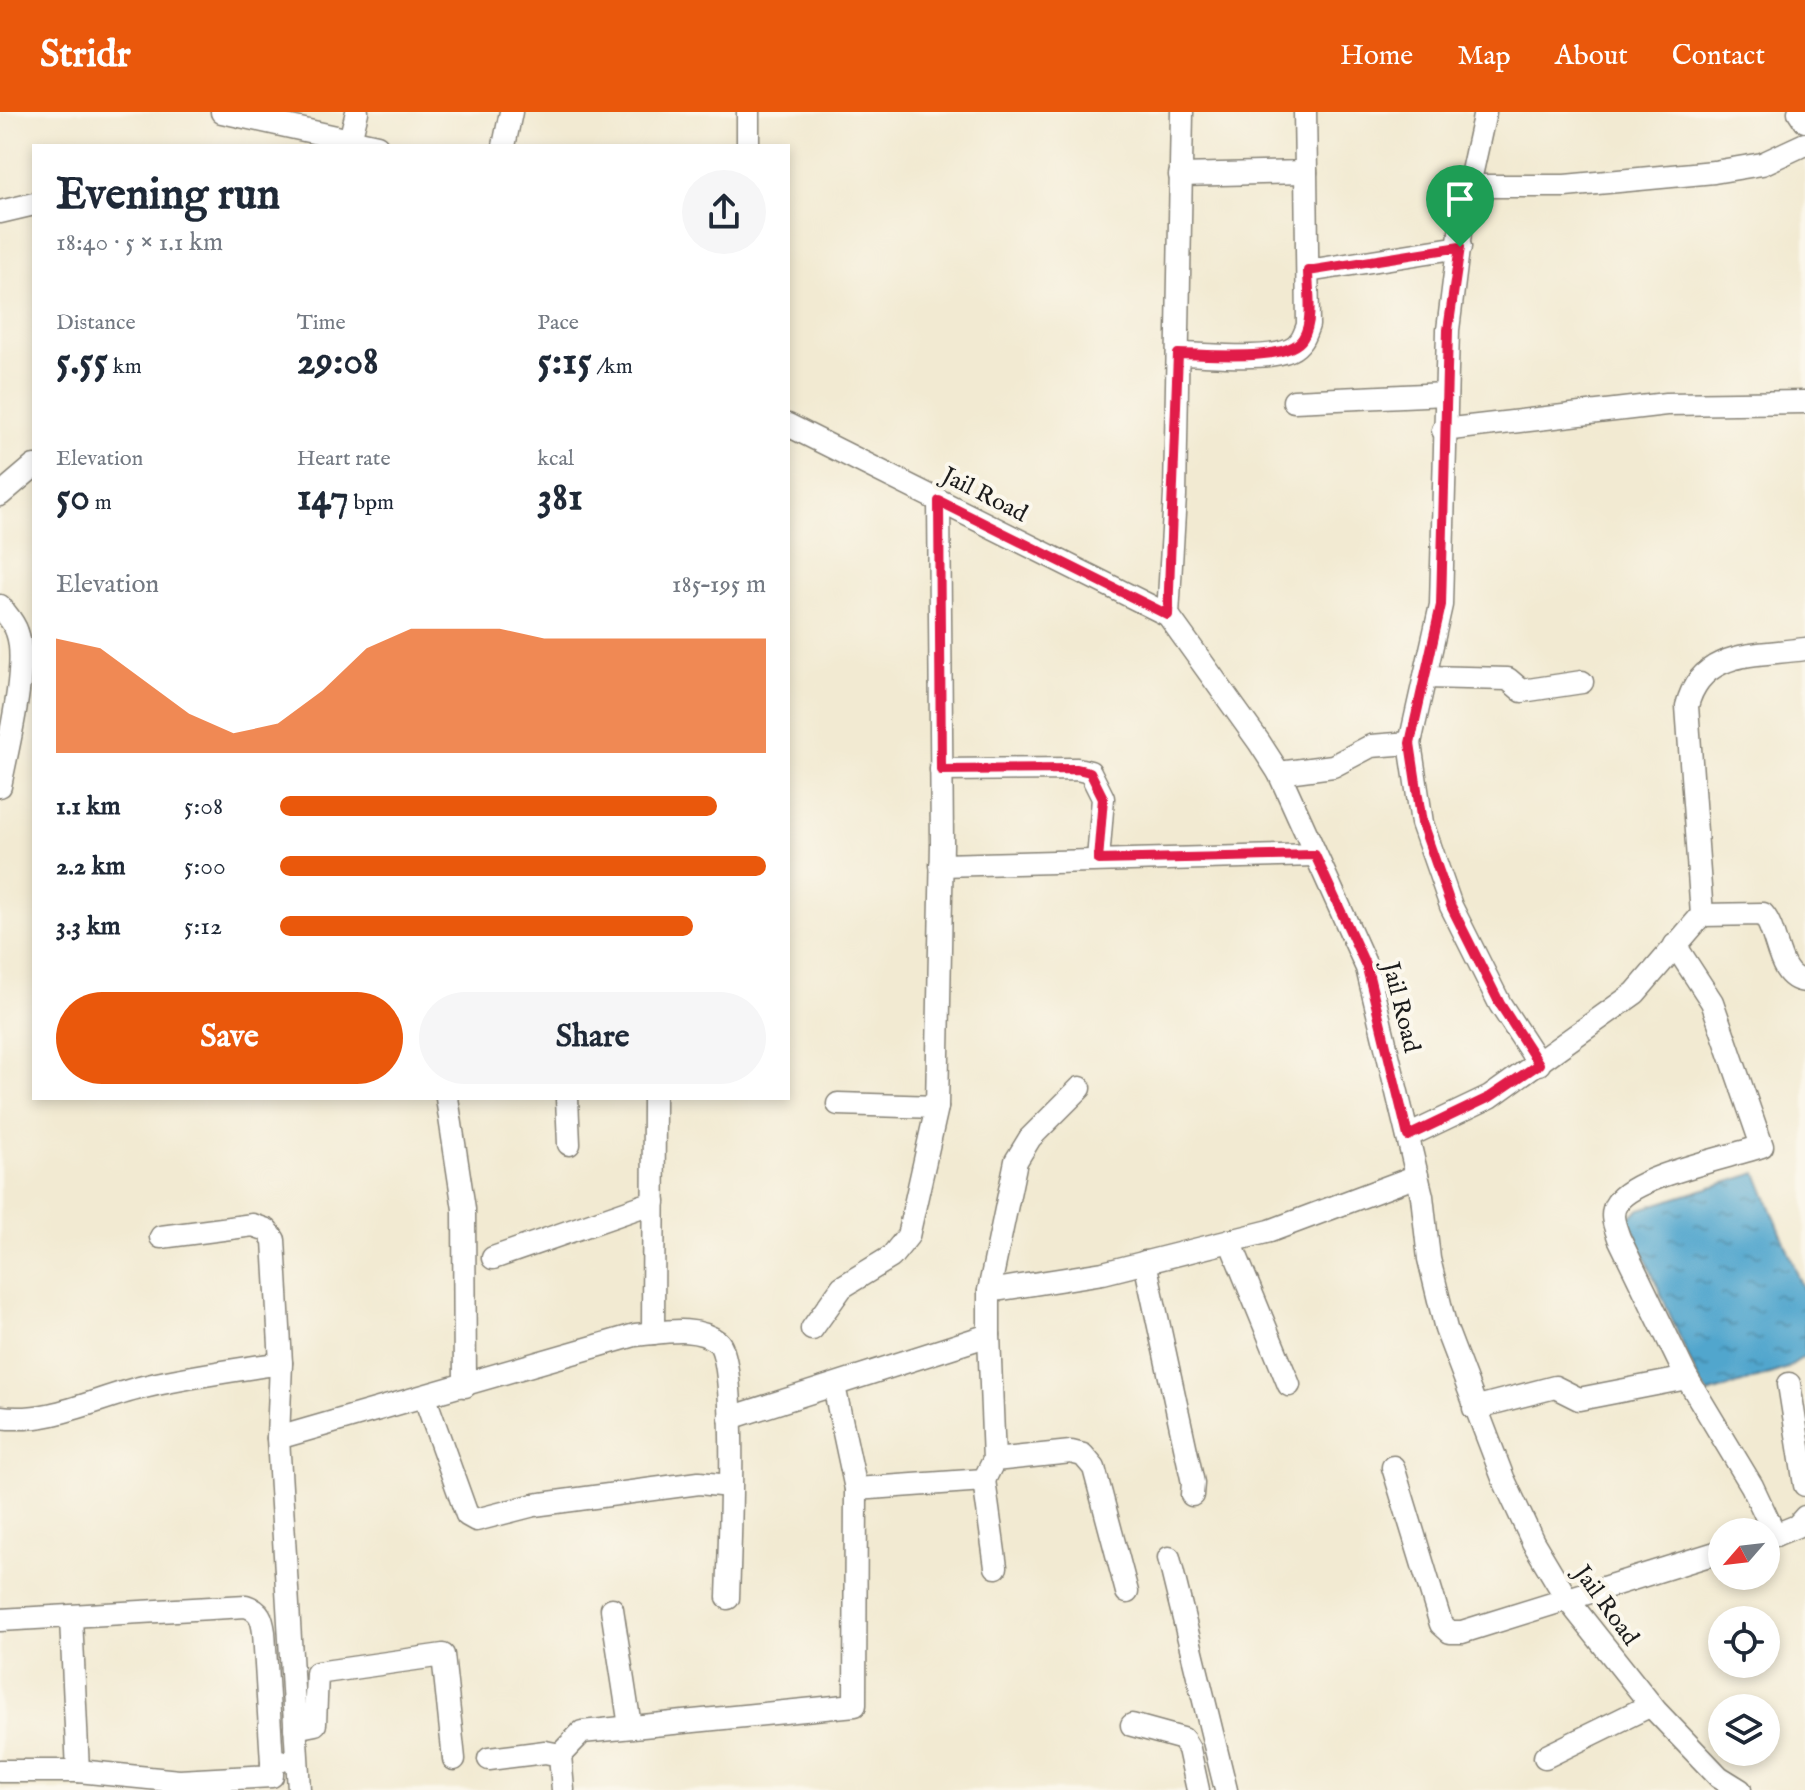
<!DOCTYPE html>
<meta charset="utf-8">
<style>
:root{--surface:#fff;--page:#f6f6f7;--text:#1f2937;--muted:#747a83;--accent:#ea580c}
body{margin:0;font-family:"IM FELL English",serif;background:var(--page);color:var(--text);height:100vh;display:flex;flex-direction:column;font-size:30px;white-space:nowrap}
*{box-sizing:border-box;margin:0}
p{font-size:26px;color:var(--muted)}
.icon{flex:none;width:44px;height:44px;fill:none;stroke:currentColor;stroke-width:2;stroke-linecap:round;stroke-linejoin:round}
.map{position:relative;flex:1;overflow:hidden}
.details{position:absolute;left:32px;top:32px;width:758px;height:956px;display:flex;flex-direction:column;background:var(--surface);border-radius:0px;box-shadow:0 4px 12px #0003}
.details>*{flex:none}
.needle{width:52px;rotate:242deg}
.tools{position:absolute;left:1708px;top:1406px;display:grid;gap:16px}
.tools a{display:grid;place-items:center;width:72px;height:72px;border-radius:50%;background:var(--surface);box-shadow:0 4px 12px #0003;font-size:40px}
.pin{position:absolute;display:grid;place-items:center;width:68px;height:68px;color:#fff;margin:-82px -34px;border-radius:50% 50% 50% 0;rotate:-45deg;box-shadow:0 0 8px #0007}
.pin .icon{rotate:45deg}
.round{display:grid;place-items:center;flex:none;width:84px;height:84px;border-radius:42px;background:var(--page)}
.summary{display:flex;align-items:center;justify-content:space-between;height:136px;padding:0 24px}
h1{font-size:44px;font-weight:800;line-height:60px}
.metrics{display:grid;grid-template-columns:repeat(3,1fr);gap:12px;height:136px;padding:8px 24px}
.metrics div{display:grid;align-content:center}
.metrics b{font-size:40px;font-weight:800}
.metrics small{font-size:22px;font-weight:400}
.metrics p{font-size:22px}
.chart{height:224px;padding:16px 24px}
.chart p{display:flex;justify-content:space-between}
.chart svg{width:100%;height:144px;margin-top:8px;fill:var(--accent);opacity:.7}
.cta{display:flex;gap:16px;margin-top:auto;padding:16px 24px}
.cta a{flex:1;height:92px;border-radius:48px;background:var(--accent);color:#fff;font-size:32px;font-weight:800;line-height:92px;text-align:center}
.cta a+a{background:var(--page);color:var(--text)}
ul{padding:0 24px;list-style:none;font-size:26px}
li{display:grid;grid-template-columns:128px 96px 1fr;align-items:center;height:60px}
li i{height:20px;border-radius:10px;background:var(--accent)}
header{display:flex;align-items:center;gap:48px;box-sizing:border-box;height:112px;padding:0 40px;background:var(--accent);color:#fff}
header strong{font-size:38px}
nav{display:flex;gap:44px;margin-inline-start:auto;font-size:28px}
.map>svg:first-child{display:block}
.water{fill:url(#water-ripples);stroke:#366174;stroke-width:2}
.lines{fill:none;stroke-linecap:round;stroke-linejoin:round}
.minor-casing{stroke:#878377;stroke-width:25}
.minor{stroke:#fff;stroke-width:22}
.route-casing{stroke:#fff;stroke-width:16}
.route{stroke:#e11d48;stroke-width:10}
.labels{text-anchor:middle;stroke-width:8;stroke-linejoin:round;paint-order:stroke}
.street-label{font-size:24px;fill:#1c1c1c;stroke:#fbf7ec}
</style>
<header>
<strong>Stridr</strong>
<nav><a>Home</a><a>Map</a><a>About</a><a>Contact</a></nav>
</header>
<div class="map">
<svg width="1805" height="1678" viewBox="0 0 1805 1678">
<defs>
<pattern id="water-ripples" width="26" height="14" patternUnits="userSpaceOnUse" patternTransform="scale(2)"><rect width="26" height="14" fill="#51a6cd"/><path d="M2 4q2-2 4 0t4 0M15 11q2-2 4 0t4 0" fill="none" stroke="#4286a6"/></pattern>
</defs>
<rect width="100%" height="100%" fill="#fbf7ec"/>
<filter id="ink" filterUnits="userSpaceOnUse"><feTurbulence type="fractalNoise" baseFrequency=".0125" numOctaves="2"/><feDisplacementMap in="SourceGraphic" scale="16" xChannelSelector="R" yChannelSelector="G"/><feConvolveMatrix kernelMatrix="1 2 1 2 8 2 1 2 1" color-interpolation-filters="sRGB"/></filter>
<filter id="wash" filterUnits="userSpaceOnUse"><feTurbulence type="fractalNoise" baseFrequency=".006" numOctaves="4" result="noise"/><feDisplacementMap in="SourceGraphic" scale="32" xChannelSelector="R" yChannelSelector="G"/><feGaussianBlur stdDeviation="1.8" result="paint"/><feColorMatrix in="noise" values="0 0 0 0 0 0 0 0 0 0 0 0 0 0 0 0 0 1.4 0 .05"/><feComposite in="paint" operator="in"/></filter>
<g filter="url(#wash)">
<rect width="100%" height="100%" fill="#f2ead2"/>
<polygon class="water" points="1757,1061 1805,1181 1805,1244 1785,1257 1708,1282 1700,1272 1628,1106 1640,1097"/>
</g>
<g filter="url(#ink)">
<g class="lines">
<g class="minor-casing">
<g id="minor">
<polyline points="222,0 377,34"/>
<polyline points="748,0 748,34"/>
<polyline points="1799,0 1805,9"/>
<polyline points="350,28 357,0"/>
<polyline points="504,34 511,0"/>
<polyline points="1180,63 1306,60 1305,0"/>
<polyline points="1468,74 1565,74 1714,60 1762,52 1805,32"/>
<polyline points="0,100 34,92"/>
<polyline points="1308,159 1460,135"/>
<path d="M1178 242C1206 242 1266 249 1290 238 1301 233 1304 224 1308 213L1306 60"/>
<polyline points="1294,289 1446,282"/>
<polyline points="788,313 1168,503 1259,630 1279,661 1367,856 1422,1084 1429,1147 1446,1217 1503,1366 1533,1430 1567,1487 1656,1599 1719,1665 1740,1678"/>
<polyline points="1443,318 1666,292 1805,290"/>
<polyline points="0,383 34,354"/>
<path d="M0 494C6 502 14 510 17 520 29 552 7 638 0 674"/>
<polyline points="1168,503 1175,384 1182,0"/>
<polyline points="1425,565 1508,567 1522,579 1582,570"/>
<polyline points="1410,631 1441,493 1448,218 1462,105 1485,0"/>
<polyline points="941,658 1077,657 1090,660 1103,686 1098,748"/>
<polyline points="1279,661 1333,654 1371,634 1410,631 1422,711 1451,794 1500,892 1539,952"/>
<polyline points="941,753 1315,743"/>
<path d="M1702 803 1763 802C1779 820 1776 867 1805 869"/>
<path d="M1675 833 1712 890 1762 1034C1731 1045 1634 1064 1617 1091 1609 1102 1615 1114 1619 1126L1687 1266"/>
<polyline points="447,986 464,1097 465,1274"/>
<polyline points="567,986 569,1032"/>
<polyline points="838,992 937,995 942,731 939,389"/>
<path d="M1408 1024 1490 985 1635 881 1702 803 1687 594C1701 537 1756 544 1805 537"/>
<polyline points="161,1125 253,1113 267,1118 274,1128 281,1251"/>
<polyline points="1230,1129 1289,1273"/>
<polyline points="493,1146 654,1090"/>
<polyline points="1145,1150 1193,1371 1192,1383"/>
<polyline points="989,1179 1016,1049 1030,1026 1080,976"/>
<polyline points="812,1217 842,1175 891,1145 908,1124 937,995"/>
<polyline points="653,1221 654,986"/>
<polyline points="1789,1272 1805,1373"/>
<polyline points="425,1286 467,1403 476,1408 534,1393 699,1371 730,1374"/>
<polyline points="1474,1296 1555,1275 1579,1287 1687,1266 1752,1374 1775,1423 1766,1425"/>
<path d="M0 1305C53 1312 97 1285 148 1274 192 1264 237 1258 281 1251L278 1326"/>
<polyline points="730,1306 989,1223 989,1179 1103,1161 1270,1119 1417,1064"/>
<polyline points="994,1348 1071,1340 1083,1343 1094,1356 1127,1480"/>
<polyline points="1393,1355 1441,1512 1450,1520 1462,1520 1722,1439"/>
<polyline points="984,1368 996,1455"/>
<polyline points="856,1377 984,1368 994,1348 989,1223"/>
<polyline points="1775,1423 1797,1414 1805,1405"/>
<polyline points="1169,1446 1226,1678"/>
<polyline points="612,1497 630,1614"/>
<polyline points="71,1506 78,1659"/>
<path d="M0 1508 246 1494C260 1499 262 1506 264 1520L272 1650"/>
<polyline points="1132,1613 1183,1627 1189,1637 1198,1678"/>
<polyline points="295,1616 315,1612 317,1561 443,1543 454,1647"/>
<polyline points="560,1643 582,1620 855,1593 856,1377 834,1274"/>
<polyline points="1545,1645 1651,1593"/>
<polyline points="489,1647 545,1640 560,1643 563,1678"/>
<polyline points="0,1659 78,1659 179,1669 272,1664 272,1650 280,1649"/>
<path d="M299 1678 278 1326 635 1223C661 1221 696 1212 718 1230 739 1247 729 1449 728 1486"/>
</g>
</g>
<use href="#minor" class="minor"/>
</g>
</g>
<g class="lines" filter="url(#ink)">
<g class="route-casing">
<path id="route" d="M1460 135 1448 218 1441 493 1410 631 1422 711 1451 794 1500 892 1539 952 1490 985 1408 1024 1367 856 1315 743 1098 748 1103 686 1090 660 1077 657 941 658 939 389 1168 503 1178 242C1205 242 1289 251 1303 226 1314 209 1308 178 1308 159Z"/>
</g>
<use href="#route" class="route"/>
</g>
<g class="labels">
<g class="street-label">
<text transform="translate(985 382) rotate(27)" y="8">Jail Road</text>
<text transform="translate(1402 895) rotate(76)" y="8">Jail Road</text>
<text transform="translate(1607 1493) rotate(54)" y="8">Jail Road</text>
</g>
</g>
</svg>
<div class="tools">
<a><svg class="needle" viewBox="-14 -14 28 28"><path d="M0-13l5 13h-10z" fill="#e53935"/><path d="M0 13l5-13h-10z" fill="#747a83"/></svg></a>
<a><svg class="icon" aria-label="locate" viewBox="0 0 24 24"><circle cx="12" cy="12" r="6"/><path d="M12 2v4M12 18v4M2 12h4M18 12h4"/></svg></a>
<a><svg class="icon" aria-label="layers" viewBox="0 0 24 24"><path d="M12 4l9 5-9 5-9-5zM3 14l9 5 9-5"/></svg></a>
</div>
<div class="pin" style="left:1460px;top:135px;background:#1e9e55"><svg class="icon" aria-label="arrive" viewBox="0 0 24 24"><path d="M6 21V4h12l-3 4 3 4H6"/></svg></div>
<section class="details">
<div class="summary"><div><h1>Evening run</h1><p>18:40 · 5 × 1.1 km</p></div><a class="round"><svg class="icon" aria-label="share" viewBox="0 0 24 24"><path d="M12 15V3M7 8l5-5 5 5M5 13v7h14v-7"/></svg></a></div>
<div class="metrics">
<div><p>Distance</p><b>5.55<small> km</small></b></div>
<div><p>Time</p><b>29:08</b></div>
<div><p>Pace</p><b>5:15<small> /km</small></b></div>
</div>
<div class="metrics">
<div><p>Elevation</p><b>50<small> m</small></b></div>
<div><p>Heart rate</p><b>147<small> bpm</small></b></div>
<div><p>kcal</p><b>381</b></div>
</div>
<div class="chart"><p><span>Elevation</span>185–195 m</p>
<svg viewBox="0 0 160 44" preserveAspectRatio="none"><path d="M0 44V9L10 12L20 22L30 32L40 38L50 35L60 25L70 12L80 6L90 6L100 6L110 9L120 9L130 9L140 9L150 9L160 9V44z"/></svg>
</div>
<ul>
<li><b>1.1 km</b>5:08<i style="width:90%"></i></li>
<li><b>2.2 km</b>5:00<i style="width:100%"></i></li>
<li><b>3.3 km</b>5:12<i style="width:85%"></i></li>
</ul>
<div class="cta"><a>Save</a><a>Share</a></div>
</section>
</div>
